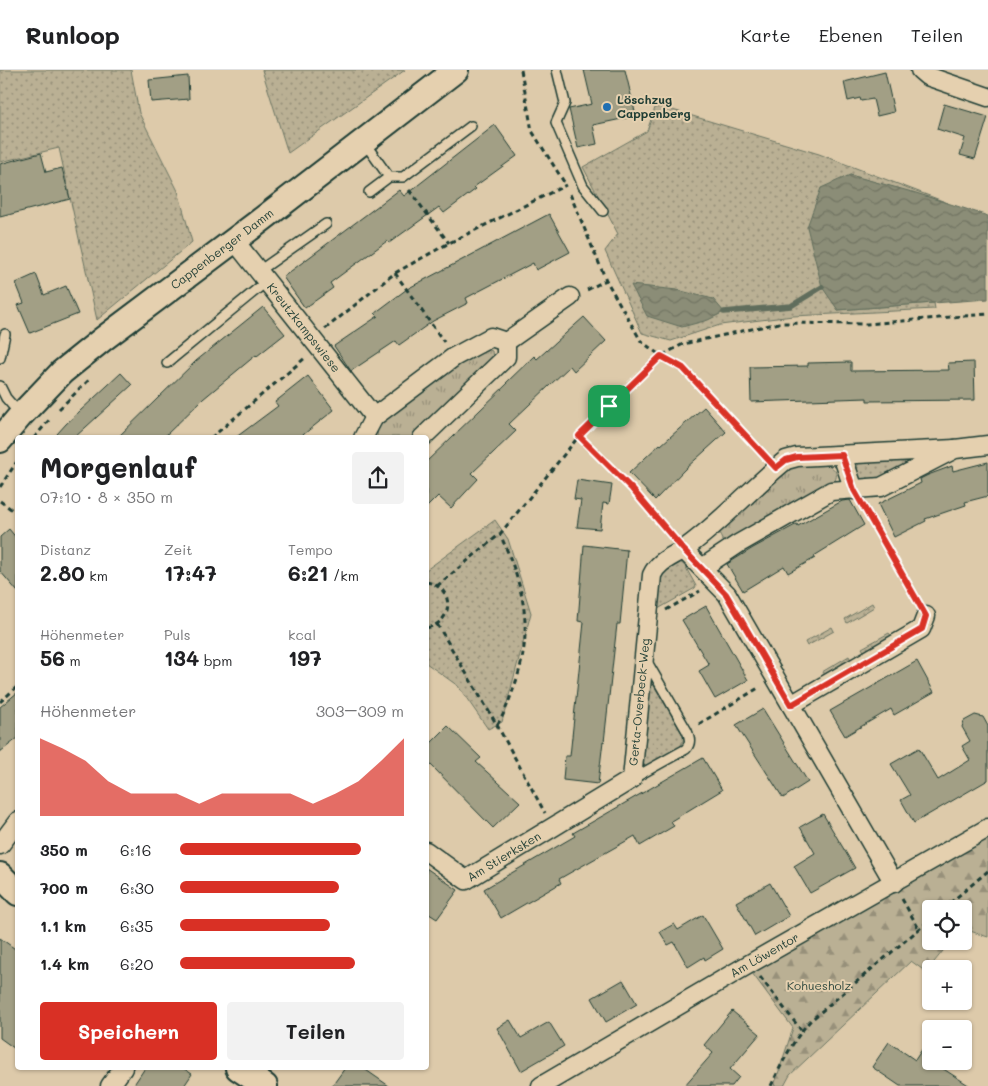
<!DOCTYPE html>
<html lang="de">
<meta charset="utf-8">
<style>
:root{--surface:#fff;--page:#f2f2f2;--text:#202124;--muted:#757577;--line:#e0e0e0;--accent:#d93025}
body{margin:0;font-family:Mali,sans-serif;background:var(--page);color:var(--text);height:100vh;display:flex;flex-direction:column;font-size:19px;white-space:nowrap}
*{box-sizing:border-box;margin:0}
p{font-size:16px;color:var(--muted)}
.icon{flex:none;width:28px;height:28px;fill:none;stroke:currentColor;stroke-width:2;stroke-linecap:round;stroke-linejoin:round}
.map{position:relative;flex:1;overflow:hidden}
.details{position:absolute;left:15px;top:365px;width:414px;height:635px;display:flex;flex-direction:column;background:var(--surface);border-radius:5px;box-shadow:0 1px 4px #0004}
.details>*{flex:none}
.controls{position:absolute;left:922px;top:830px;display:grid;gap:10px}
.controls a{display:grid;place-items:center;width:50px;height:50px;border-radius:5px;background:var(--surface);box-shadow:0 1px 4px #0004;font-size:25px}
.pin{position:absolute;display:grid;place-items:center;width:42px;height:42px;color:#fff;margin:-21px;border-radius:10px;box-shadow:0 2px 8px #0006}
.round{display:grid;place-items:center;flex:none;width:52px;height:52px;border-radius:5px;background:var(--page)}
.overview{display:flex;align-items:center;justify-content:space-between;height:85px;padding:0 25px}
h1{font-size:28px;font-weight:800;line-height:38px}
.figures{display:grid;grid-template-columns:repeat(3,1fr);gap:8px;height:85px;padding:5px 25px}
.figures div{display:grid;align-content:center}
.figures b{font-size:21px;font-weight:800}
.figures small{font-size:14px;font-weight:400}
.figures p{font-size:14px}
.chart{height:140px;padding:10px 25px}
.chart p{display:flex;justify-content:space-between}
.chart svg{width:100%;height:90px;margin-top:5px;fill:var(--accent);opacity:.7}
.action{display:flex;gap:10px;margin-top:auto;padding:10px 25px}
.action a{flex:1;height:58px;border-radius:5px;background:var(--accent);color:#fff;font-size:20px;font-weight:800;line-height:58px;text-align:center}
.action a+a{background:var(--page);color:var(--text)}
ul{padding:0 25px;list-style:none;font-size:16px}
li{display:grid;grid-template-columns:80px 60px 1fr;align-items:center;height:38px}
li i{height:12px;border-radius:6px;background:var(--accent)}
header{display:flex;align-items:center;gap:30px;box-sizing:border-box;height:70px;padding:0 25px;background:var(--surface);border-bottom:1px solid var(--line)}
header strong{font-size:24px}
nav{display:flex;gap:28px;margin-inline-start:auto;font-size:18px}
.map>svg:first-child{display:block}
.grass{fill:url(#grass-dots);stroke:#6c7664}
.forest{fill:url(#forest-firs);stroke:#6c7664}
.park{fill:url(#park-tufts);stroke:#6c7664}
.water{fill:url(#water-waves);stroke:#606d5c}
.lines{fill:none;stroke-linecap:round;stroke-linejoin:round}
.stream{stroke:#606d5c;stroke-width:5.5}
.building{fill:#a29f85;stroke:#1f3d34}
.lane-casing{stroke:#1f3d34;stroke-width:12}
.street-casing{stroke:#1f3d34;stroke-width:21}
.secondary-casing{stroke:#1f3d34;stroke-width:28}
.path{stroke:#1f3d34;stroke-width:3;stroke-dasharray:5 4;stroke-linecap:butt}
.lane{stroke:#e5d0af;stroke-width:9}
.street{stroke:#e5d0af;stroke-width:18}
.secondary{stroke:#e5d0af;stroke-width:24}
.route-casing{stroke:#fff;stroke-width:10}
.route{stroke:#d93025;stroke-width:6}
.poi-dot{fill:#1f6fb2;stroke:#e5d0af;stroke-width:2}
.labels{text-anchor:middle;stroke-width:4;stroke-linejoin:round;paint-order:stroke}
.poi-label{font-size:12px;font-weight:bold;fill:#1f3d34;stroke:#e5d0af;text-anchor:start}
.street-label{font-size:12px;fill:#1f3d34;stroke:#e5d0af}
.park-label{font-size:12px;fill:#2e483e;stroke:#e5d0af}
</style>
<header>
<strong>Runloop</strong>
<nav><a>Karte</a><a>Ebenen</a><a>Teilen</a></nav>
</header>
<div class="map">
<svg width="988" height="1016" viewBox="0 0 988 1016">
<defs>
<pattern id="grass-dots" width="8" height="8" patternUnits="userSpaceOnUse" patternTransform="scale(1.25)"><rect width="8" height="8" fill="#bab094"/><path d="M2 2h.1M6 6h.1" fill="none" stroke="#97907a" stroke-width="1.8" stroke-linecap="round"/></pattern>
<pattern id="forest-firs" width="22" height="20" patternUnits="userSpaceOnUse" patternTransform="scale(1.25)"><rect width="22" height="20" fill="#bab094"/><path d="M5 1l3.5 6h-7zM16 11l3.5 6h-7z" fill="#97907a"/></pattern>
<pattern id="park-tufts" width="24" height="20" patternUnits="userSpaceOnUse" patternTransform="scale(1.25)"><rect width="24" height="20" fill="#bab094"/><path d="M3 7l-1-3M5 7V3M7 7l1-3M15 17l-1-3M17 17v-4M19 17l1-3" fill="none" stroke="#97907a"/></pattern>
<pattern id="water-waves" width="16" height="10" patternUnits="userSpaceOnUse" patternTransform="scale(1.25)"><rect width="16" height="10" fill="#8b8d77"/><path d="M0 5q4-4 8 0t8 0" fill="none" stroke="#717462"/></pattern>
</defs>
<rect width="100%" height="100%" fill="#ddcaaa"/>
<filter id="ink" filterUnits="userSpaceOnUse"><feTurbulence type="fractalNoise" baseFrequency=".02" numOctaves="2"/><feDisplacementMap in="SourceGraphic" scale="10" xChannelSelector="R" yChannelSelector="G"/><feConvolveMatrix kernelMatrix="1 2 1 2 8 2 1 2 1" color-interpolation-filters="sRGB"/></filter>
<g filter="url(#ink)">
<g class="grass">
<polygon points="0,0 131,0 139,43 178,121 192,172 97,250 59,78 0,92"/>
<polygon points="262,0 405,0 288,83"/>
<polygon points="656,35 819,84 948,133 850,105 838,240 934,233 935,239 793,246 720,255 671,271 642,263 605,181 618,164 583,97 647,61"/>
<path d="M903 388 905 391 904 396C894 402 867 423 859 407 856 402 856 398 859 393Z"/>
<polygon points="495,450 508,469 531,543 502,652 488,659 458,616 426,593 426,500"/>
<polygon points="679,491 685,496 696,516 695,518 658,539 656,539 658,503"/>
<polygon points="872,533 874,537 847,553 845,549"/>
<polygon points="832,557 834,561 807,576 805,572"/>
<polygon points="889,563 892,567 865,583 862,578"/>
<polygon points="849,586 851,590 824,606 822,602"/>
<path d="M650 613 653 614 683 665C683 668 684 671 682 673 680 680 655 693 648 695 644 695 644 695 640 693Z"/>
</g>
<polygon class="forest" points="988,765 988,867 964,859 964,839 931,839 931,871 951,871 926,902 911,891 790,1005 784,1016 774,1016 793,958 752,903 975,776"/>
<g class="park">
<polygon points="486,278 492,281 493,289 412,367 377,367 378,357 382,350 460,292"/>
<path d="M827 394C836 400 839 403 834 413L727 472 722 470 720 465V460L792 395Z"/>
</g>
<g class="water">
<polygon points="850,105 916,123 988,146 988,229 838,240 822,217 807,157 821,118"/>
<polygon points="631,215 677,220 713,229 724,242 708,250 682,257 647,246"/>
</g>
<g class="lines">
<polyline class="stream" points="724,242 791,236 822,217"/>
</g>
<g class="building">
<polygon points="584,0 625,0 636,46 593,55 597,74 578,78 569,39 592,34"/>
<polygon points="885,2 894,42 877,46 873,29 861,31 860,28 848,31 844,12"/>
<polygon points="188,6 189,29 151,32 149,10"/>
<polygon points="944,34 988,47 975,89 960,85 965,68 937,59"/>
<polygon points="495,55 517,86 474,117 476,119 444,143 439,137 389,173 387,171 330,213 333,218 305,238 283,207 399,120 404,126"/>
<polygon points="41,83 46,102 62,98 70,129 0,147 0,94"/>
<polygon points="549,144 570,182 536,200 533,193 466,228 468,233 433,251 399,275 396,271 351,301 334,276 378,246 375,243 407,219"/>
<polygon points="36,204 44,225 66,216 78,244 30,263 18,235 24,233 16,213"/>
<polygon points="263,237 285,264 257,286 256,285 203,329 163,368 117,368 196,291"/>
<polygon points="584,247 606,271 574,301 570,296 509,354 516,361 472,403 478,409 451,438 438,426 426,438 426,392 507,314 506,313 534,286 537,289"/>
<polygon points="851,292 851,301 949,300 948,293 974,292 975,330 867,331 867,328 751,332 750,297 808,296 808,293"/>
<polygon points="121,303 132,315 74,368 60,368 57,364 66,354"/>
<polygon points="308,306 334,340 299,368 235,368 278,336 275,332"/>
<polygon points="704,337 726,362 685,399 655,430 629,403 660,374 661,375"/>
<polygon points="988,392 988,426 965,432 966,435 925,449 926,451 894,467 878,434 921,413 920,409 928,405 952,396 953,401"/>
<polygon points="577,410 612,415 609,434 603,433 600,459 577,457 581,430 574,429"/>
<polygon points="850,430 864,455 814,486 815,488 788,503 784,496 743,521 727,494 753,478 797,454 798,456 842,431"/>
<polygon points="9,459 18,470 18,522 0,501 0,467"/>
<polygon points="584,475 627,480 620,554 617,554 604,672 603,671 598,714 563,710 565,686 570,686 584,552 578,551"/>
<polygon points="706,536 748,610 715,629 699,601 709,595 682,550"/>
<polygon points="917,591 934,622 894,645 891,639 845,666 830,641"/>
<polygon points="18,622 18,668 0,682 0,637"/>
<polygon points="763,639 808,712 783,728 736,655"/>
<polygon points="975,645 983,647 988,656 988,710 914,753 901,730 910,725 891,694 919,678 938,710 970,690 962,676 970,671 962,657 964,651"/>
<polygon points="448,656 481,688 476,692 520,732 493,758 426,690 426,678"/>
<polygon points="703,688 722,720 671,751 674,756 640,776 635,766 559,809 561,813 501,848 484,819 575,766 573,763"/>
<polygon points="823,744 855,798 810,823 794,796 815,783 800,757"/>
<polygon points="426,798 458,820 437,849 426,842"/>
<polygon points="770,813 789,846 755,866 736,832"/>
<polygon points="703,845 723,879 705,890 704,887 688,897 674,872 668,875 660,862 674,854 678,860"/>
<polygon points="0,868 18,881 18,981 0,968"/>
<polygon points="623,910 637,934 606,952 592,928"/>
<polygon points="732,941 760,964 730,999 739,1007 732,1016 684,1016 713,983 704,975"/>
<polygon points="510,950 521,968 549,952 564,976 521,1001 497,958"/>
<polygon points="931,966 931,991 970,1016 900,1016 872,997 889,972 915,990"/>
<polygon points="145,998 183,998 192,1004 184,1016 133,1016"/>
<polygon points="345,998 363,998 389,1016 332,1016"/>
</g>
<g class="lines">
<g class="lane-casing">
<g id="lane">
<polyline points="557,0 565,33 556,53 583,116 603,141"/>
<polyline points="364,72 389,107 403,107 471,56"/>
<polyline points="369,122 389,107"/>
<polyline points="259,201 326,154"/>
<polyline points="0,288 5,264"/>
<polyline points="167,293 267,211"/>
<polyline points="0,316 6,328 21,345"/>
<path d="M632 709 686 679C691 673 690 668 687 661L646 590"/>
</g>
</g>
<g class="street-casing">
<g id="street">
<polyline points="920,0 927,6 988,27"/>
<path id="s1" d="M234 170 374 347 454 287 491 267 506 272 570 227"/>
<polyline points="363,368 374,347"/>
<polyline points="422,368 506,287 506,272"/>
<polyline points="842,385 854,420"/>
<polyline points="683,479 727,524 894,813"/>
<polyline points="702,498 738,474 831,421 881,417 955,379 988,375"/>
<polyline points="791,635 921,559 926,546"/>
<polyline points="0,775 18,751"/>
<path id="s2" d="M426 781 466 810 632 709 652 505C658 491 672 487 684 479 721 453 751 418 786 390L797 387 955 379"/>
<polyline points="110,1016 123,998"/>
<path id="s3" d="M541 1016 751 893 988 758"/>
</g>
</g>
<g class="secondary-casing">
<g id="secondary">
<path id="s4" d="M0 370 21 345 62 302 103 269 256 154 456 0"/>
<polyline points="0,805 18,823"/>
<polyline points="238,998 265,1016"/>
</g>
</g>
<g class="path">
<polyline points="521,0 532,61 564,112"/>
<polyline points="409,120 449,173"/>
<polyline points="570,124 606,210 641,271 661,286 683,298 765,386"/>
<polyline points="395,203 444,272"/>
<polyline points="587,220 606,210"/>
<polyline points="325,259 395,203 449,173 566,115"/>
<polyline points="59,339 89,310"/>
<polyline points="579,366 632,419 672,466"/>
<polyline points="34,368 50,349"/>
<polyline points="211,368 305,288"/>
<polyline points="0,417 18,390"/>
<polyline points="0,431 18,444"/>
<polyline points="863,436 916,531"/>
<path d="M426 512C455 516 455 553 426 558"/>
<polyline points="437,516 500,464 579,366 661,286 683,274 779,253 867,254 988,244"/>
<polyline points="666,540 700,521"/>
<polyline points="437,554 497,655 545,743"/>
<polyline points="0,632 18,616"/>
<polyline points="699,654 760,617"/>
<path d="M497 655C504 645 508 633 513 620 535 561 525 520 500 464"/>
<polyline points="902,829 919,859"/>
<polyline points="943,839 988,801"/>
<polyline points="760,907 801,960"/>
<path d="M771 1016C782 993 793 970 810 951L931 849"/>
</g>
<use href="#lane" class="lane"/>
<use href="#street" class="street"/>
<use href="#secondary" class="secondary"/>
</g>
</g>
<g class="lines" filter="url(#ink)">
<g class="route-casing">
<polygon id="route" points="661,286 683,298 776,398 786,390 797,387 842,385 854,420 926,546 922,559 791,635 726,524 683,479 632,419 579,366"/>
</g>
<use href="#route" class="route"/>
</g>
<circle class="poi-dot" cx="607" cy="37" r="5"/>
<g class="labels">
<g class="poi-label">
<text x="617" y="34">Löschzug<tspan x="617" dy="14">Cappenberg</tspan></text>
</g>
<g class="street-label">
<text dy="4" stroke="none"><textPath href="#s4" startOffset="294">Cappenberger Damm</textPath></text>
<text dy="4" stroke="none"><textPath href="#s1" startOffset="112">Kreutzkampswiese</textPath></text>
<text dy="4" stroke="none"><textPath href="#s2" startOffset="321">Gerta-Overbeck-Weg</textPath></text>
<text dy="4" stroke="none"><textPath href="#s2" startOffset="94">Am Stierksken</textPath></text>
<text dy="4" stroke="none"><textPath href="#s3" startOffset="259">Am Löwentor</textPath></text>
</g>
<g class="park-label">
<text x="819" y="920">Kohuesholz</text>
</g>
</g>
</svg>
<div class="controls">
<a><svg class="icon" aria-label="locate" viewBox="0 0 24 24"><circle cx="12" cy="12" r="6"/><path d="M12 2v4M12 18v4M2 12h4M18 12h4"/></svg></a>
<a>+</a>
<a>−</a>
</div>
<div class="pin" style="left:609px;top:336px;background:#1e9e55"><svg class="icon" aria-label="arrive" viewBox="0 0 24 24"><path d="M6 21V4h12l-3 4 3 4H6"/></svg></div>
<section class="details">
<div class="overview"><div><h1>Morgenlauf</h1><p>07:10 · 8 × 350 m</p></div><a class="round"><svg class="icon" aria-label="share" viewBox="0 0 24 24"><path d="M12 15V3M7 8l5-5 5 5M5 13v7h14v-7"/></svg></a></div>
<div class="figures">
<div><p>Distanz</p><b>2.80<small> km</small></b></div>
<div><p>Zeit</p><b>17:47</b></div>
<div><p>Tempo</p><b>6:21<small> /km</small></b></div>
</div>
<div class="figures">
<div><p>Höhenmeter</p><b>56<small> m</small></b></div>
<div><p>Puls</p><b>134<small> bpm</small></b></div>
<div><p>kcal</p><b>197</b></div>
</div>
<div class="chart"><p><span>Höhenmeter</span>303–309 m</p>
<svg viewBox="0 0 160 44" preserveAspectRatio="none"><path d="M0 44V6L10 11L20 17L30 27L40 33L50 33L60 33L70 38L80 33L90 33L100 33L110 33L120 38L130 33L140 27L150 17L160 6V44z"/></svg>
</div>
<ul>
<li><b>350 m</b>6:16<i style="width:81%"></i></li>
<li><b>700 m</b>6:30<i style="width:71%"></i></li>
<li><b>1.1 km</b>6:35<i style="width:67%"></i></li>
<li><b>1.4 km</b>6:20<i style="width:78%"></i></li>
</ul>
<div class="action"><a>Speichern</a><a>Teilen</a></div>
</section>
</div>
